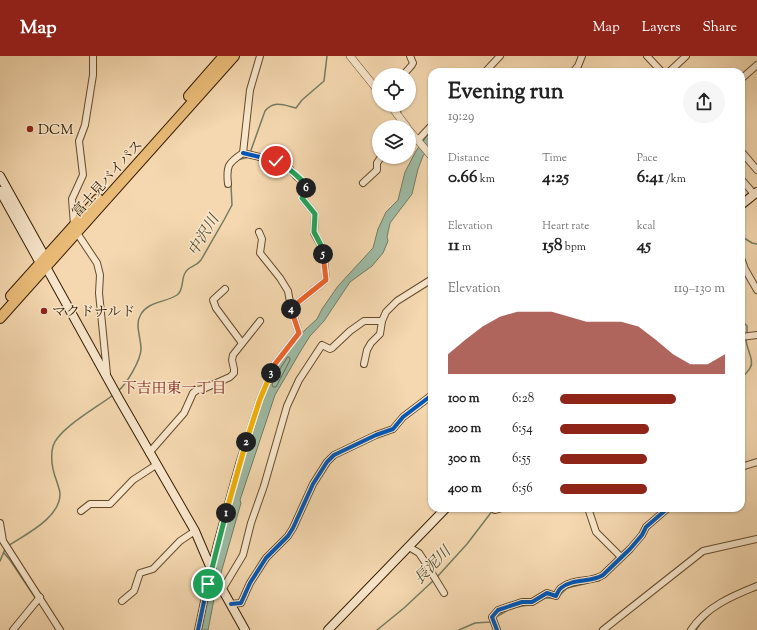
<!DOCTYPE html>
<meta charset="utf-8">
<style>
:root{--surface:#fff;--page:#f6f6f6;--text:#222;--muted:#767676;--accent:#8f2418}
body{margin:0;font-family:"Sorts Mill Goudy","Noto Serif JP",serif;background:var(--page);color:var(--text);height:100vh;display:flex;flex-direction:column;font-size:15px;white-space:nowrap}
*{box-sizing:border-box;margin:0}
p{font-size:13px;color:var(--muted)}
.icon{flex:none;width:22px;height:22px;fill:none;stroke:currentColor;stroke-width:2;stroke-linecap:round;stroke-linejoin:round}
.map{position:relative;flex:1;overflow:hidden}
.details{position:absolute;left:428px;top:12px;width:317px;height:444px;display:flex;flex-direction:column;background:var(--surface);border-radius:12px;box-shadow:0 1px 3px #0004}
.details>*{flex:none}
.controls{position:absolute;left:372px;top:12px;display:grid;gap:8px}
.controls a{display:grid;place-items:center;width:44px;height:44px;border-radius:50%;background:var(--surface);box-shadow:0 1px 3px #0004;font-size:20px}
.pin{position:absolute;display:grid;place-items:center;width:34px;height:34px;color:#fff;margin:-17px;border:2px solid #fff;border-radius:50%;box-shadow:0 1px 4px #0007}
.km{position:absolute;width:20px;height:20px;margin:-10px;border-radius:50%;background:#222;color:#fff;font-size:11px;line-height:20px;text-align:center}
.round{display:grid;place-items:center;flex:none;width:42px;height:42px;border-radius:21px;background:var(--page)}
.head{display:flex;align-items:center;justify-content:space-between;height:68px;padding:0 20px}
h1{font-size:22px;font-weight:700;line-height:30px}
.metrics{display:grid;grid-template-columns:repeat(3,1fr);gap:6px;height:68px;padding:4px 20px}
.metrics div{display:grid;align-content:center}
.metrics b{font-size:17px;font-weight:700}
.metrics small{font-size:11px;font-weight:400}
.metrics p{font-size:11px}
.chart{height:112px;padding:8px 20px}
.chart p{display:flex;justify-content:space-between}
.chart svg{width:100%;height:72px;margin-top:4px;fill:var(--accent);opacity:.7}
ul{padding:0 20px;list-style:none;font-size:13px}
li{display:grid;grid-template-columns:64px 48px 1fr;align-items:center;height:30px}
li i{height:10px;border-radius:5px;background:var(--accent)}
header{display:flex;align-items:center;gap:24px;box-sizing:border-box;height:56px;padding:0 20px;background:var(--accent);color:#fff}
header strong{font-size:19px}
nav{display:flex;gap:22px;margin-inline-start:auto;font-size:14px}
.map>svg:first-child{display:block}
.water{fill:#9dbba5;stroke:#737c63}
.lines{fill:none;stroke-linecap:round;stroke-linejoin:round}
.shore{stroke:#686c52;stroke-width:1}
.stream{stroke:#737c63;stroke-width:1.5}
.minor-casing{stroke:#644c2c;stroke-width:8}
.tertiary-casing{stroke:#644c2c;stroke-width:8}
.secondary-casing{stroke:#331e00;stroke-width:10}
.trunk-casing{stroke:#331e00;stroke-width:12}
.minor{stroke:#f8e6cc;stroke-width:6}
.tertiary{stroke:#f8e6cc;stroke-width:7}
.secondary{stroke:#f8e6cc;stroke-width:8}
.trunk{stroke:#eabc78;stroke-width:10}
.cycleway-casing{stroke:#f8e6cc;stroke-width:6}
.cycleway{stroke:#0057b8;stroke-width:4}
.split-1-casing{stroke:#fff;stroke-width:8}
.split-2-casing{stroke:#fff;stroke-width:8}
.split-3-casing{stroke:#fff;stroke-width:8}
.split-4-casing{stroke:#fff;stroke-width:8}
.split-5-casing{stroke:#fff;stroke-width:8}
.split-6-casing{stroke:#fff;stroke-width:8}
.split-7-casing{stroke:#fff;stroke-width:8}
.split-1{stroke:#22a559;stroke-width:5}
.split-2{stroke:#f5b400;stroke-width:5}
.split-3{stroke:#f5b400;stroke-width:5}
.split-4{stroke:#f0652b;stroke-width:5}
.split-5{stroke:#f0652b;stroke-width:5}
.split-6{stroke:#22a559;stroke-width:5}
.split-7{stroke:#22a559;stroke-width:5}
.poi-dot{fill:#8f2418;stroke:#f8e6cc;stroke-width:1.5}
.labels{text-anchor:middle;stroke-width:3;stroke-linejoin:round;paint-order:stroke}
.poi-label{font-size:14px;fill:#331e00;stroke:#f8e6cc;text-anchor:start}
.street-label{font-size:14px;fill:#331e00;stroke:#f8e6cc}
.water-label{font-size:15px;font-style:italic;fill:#534d32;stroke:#f8e6cc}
.neighbourhood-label{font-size:15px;fill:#7a1f14;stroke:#f8e6cc}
</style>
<header>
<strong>Map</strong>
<nav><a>Map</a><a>Layers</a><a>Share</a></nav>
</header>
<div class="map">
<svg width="757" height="574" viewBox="0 0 757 574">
<rect width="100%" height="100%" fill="#f5d8b0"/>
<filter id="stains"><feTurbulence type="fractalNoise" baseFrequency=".005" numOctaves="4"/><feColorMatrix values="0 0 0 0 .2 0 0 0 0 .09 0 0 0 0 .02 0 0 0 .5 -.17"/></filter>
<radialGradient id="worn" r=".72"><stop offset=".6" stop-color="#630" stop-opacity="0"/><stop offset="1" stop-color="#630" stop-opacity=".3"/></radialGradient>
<polygon class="water" points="432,73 432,89 423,100 418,113 412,138 390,167 387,181 388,185 383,197 372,210 350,226 324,265 310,280 300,296 275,339 240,444 241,447 215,538 208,574 201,574 214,508 253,372 263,339 271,320 282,301 305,274 317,263 322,253 338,230 373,192 378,173 386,156 398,144 405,116 416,95"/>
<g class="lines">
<polygon class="shore" points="288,301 290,302 290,304 276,331 273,331 272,329 275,321"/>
<g class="stream">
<path d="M250 97 265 55C274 44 284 49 296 52L302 44 324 25 327 0"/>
<polyline points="237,104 249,101"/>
<polyline points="741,180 752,187 757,188"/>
<polyline points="741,264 747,270 747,279"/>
<path d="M741 322C744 319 748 316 750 312 755 305 746 292 746 283"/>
<path d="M118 335C126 329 141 304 141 293 141 282 135 269 140 260 147 245 165 247 177 239 184 234 181 224 185 217 189 209 195 212 201 204L224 164 232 149 231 129"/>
<path d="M8 490C26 478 60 462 60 438 60 434 58 430 57 426 53 416 50 402 53 390 59 372 98 351 113 339"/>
<polyline points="4,497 10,504 36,543"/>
<polyline points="0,505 5,493"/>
<polyline points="437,521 467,488 493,454"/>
<polyline points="596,525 599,525 603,522"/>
<polyline points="752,535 757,534"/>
<polyline points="558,541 567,532 588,527"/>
<polyline points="517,551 534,548 545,542 553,542"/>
<polyline points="496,561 508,554"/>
<polyline points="377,574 404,552 434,524"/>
<polyline points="459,574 475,567 490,566 491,565"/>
<polyline points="696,574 701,567 711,557"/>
</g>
<g class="minor-casing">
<g id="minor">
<polyline points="647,0 662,16"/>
<polyline points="485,16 500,0"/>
<polyline points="573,16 578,10 582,0"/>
<polyline points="669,16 686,0"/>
<path d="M404 19C406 14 411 12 413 7L410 0"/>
<polyline points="741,23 757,9"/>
<polyline points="397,58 398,49"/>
<polyline points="418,84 432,69"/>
<polyline points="741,95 757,114"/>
<polyline points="741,123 754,138"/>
<polyline points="363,127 377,114 377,107 381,101"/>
<path d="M228 128C226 110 228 107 243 97L250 34 260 0"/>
<polyline points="74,169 72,143 83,119 79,85 85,69 93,19 93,0"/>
<polyline points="259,176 262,183 260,197 280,222 288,235 291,252"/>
<polyline points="77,177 97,207 100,219 99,237 107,318"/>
<polyline points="741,202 745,213 757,234"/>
<polyline points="225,233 213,244 216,252 242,287"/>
<polyline points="741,281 757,279"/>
<polyline points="364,308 367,294 371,287 380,278 382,265 386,256 397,245 432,223"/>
<polyline points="149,397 184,357 193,337 197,334 203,333 230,321 234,317 234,313 232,304 233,299 260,265"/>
<polyline points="741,411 757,406"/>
<polyline points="588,452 596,476 621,501"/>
<polyline points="495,454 502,452"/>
<polyline points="81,455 90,448 110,448 133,424 156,409"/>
<polyline points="0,467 3,485 60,574"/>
<polyline points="409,491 419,497 425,506 444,537"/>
<polyline points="222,534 243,499 251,467 264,430 287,350 299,324 322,289 330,293 332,292 350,275 364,265 382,265"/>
<polyline points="122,545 134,535 140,517 153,513 180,485 195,475"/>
<polyline points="231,548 241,547 250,527 266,502 288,480 293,472 313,428 327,406 334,399 376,379 393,373 403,361 432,339"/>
<polyline points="13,574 40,541"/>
<polyline points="198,574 211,512 218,484 239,408 260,343 275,308 299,277 291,252 326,224 323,193 314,177 315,158 302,142 307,129 297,121 287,110 276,105 243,97"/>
<path d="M497 574 492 561 498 554 522 546H532L547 537 556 540C557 538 559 533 561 532 573 522 591 527 603 519L630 493 642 479 646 471 668 452"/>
<polyline points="603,574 703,495 757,483"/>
<path d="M691 574C706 551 732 540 757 530"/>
</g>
</g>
<g class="tertiary-casing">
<g id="tertiary">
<polyline points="350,0 379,36"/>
<polyline points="390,49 407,71"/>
<polyline points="409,74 432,101"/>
</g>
</g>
<g class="secondary-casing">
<g id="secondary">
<polyline points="0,120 45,201 46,211 119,343 195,475 212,515 245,574"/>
<polyline points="0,135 40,207 44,209"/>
<polyline points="741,149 757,136"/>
<polyline points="328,574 446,452"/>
</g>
</g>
<g class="trunk-casing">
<g id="trunk">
<polyline points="189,40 224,0"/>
<polyline points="11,240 98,143"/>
<polyline points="0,262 234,0"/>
</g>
</g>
<use href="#minor" class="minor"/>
<use href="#tertiary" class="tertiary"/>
<use href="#secondary" class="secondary"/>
<use href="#trunk" class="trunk"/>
<g class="cycleway-casing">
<g id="cycleway">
<polyline points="231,548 241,547 250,527 266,502 288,480 293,472 313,428 327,406 334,399 376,379 393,373 403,361 432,339"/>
<polyline points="198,574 211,512 218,484 239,408 260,343 275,308 299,277 291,252 326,224 323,193 314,177 315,158 302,142 307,129 297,121 287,110 276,105 243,97"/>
<path d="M497 574 492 561 498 554 522 546H532L547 537 556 540C557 538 559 533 561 532 573 522 591 527 603 519L630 493 642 479 646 471 668 452"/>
</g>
</g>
<use href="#cycleway" class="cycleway"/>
</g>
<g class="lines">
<g class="split-1-casing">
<polyline id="split-1" points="208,528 226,457"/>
</g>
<g class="split-2-casing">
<polyline id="split-2" points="226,457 246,386"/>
</g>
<g class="split-3-casing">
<polyline id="split-3" points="246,386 260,343 271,317"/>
</g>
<g class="split-4-casing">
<polyline id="split-4" points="271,317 275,308 299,277 291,253"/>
</g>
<g class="split-5-casing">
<polyline id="split-5" points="291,253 291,252 326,224 323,198"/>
</g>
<g class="split-6-casing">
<polyline id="split-6" points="306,132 302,142 315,158 314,176 323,193 323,198"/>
</g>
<g class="split-7-casing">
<path id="split-7" d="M276 105C288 110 297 120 307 129L306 132"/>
</g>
<use href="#split-1" class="split-1"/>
<use href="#split-2" class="split-2"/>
<use href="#split-3" class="split-3"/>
<use href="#split-4" class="split-4"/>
<use href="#split-5" class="split-5"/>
<use href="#split-6" class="split-6"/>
<use href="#split-7" class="split-7"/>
</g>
<g class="poi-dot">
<circle cx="30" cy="73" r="4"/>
<circle cx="44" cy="255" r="4"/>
</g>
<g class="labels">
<g class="poi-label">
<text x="38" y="78">DCM</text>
<text x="52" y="260">マクドナルド</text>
</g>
<g class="street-label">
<text transform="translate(107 122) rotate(-48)" y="5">富士見バイパス</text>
</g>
<g class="water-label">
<text transform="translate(203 179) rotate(-59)" y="5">中沢川</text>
<text transform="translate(432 509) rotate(-46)" y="5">長泥川</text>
</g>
<g class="neighbourhood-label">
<text x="174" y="337">下吉田東一丁目</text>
</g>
</g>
<rect width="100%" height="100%" filter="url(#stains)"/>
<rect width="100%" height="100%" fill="url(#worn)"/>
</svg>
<div class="controls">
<a><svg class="icon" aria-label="locate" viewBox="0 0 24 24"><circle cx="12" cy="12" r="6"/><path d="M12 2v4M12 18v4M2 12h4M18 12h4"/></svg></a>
<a><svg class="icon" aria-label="layers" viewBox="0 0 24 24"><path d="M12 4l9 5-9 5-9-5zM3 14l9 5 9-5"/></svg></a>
</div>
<div class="pin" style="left:208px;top:528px;background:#1e9e55"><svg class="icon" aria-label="arrive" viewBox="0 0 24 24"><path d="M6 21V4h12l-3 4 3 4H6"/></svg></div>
<div class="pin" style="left:276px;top:105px;background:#d93025"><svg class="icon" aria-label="check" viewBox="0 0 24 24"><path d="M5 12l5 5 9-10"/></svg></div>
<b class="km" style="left:226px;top:457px">1</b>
<b class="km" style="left:246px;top:386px">2</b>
<b class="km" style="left:271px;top:317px">3</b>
<b class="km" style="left:291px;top:253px">4</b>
<b class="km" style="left:323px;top:198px">5</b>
<b class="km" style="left:306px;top:132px">6</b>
<section class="details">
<div class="head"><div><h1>Evening run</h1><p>19:29</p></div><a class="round"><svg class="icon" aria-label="share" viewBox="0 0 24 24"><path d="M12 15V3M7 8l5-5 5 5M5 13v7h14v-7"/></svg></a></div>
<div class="metrics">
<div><p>Distance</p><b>0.66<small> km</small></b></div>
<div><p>Time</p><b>4:25</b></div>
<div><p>Pace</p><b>6:41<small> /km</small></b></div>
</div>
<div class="metrics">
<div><p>Elevation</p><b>11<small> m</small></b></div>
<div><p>Heart rate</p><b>158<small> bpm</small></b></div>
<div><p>kcal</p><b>45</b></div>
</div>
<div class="chart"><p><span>Elevation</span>119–130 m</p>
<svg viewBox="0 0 160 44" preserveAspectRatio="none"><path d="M0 44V32L10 23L20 15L30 9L40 6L50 6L60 6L70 9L80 12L90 12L100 12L110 15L120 23L130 32L140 38L150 38L160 32V44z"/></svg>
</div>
<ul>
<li><b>100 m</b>6:28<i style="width:70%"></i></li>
<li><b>200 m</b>6:54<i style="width:54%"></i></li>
<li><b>300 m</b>6:55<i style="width:53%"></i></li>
<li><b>400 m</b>6:56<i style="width:53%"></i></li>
</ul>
</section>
</div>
